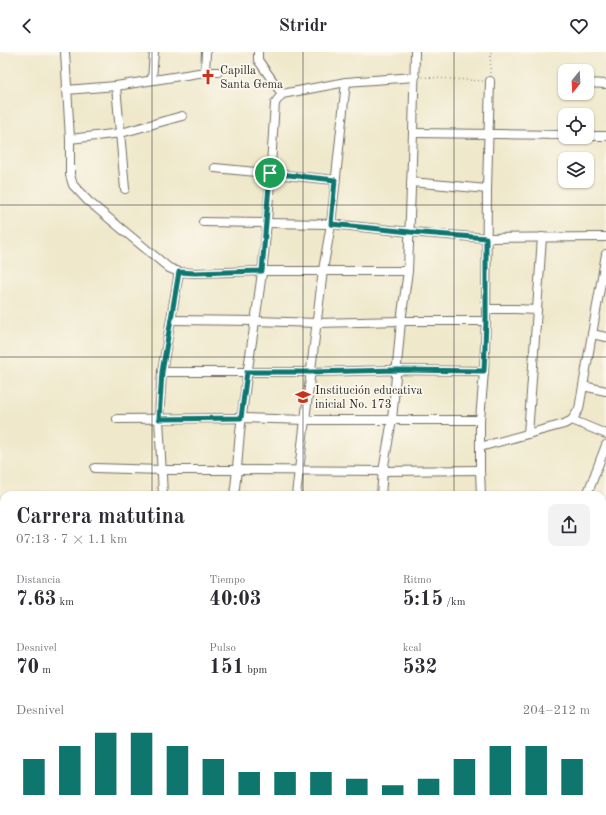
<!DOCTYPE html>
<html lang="es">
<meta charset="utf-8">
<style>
:root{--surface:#fff;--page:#f2f2f3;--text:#2b2b33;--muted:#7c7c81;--accent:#0f766e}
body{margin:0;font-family:"Old Standard TT",serif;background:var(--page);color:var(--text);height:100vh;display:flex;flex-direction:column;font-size:15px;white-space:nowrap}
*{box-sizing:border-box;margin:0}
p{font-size:13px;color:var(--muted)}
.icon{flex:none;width:22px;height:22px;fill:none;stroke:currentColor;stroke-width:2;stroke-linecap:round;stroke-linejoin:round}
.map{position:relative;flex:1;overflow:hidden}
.drawer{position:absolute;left:0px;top:439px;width:606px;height:324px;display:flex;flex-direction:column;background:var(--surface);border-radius:12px 12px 0 0;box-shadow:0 1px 3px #0004}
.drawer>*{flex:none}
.needle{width:26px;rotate:198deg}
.controls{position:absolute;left:558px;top:12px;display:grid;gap:8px}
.controls a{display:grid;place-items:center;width:36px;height:36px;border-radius:8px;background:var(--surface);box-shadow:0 1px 3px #0004;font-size:20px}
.pin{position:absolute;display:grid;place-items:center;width:34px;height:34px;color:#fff;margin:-17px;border:2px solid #fff;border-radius:50%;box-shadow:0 1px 4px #0007}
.round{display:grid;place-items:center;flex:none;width:42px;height:42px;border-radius:8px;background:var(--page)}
.headline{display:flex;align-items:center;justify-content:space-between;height:68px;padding:0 16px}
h1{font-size:22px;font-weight:600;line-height:30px}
.figures{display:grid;grid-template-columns:repeat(3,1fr);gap:6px;height:68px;padding:4px 16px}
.figures div{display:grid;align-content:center}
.figures b{font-size:20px;font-weight:600}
.figures small{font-size:11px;font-weight:400}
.figures p{font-size:11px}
.chart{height:112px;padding:8px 16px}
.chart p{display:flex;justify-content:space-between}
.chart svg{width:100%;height:72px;margin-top:4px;stroke:var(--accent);stroke-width:6}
header{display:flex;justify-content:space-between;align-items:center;height:52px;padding:0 16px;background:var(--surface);font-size:18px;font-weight:600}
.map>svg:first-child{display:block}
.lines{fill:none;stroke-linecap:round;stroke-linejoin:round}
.runway{stroke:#8d8a7b;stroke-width:45}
.street-casing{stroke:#706d63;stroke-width:10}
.secondary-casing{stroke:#706d63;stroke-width:14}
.path{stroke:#706d63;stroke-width:1;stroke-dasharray:1 3;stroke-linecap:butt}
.street{stroke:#fff;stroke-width:8}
.secondary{stroke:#fff;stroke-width:12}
.route-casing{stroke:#fff;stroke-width:8}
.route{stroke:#0f766e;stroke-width:5}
.grid{fill:none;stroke:#2b2b2b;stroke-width:1;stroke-opacity:0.55}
.labels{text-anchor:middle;stroke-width:3.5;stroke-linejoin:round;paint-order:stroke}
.poi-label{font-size:12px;fill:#2b2b2b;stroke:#fbf7ec;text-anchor:start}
</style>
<header><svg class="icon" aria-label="back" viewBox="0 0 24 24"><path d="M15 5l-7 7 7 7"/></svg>Stridr<svg class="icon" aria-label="heart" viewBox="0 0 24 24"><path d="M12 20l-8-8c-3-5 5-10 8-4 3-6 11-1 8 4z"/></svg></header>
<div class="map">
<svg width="606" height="763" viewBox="0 0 606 763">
<rect width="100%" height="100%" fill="#fbf7ec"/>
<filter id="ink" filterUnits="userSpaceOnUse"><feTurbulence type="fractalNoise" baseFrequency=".025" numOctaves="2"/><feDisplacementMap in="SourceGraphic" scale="8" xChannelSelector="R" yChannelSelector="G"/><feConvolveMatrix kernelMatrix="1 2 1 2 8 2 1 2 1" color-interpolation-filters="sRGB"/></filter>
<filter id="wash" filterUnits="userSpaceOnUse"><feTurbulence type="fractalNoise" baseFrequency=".012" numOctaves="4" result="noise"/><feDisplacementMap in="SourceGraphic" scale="16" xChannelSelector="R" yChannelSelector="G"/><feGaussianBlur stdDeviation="0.9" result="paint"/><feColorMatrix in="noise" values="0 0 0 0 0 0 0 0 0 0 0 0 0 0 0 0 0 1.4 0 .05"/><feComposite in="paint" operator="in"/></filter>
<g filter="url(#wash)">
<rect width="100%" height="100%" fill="#efe8cb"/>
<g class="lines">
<g class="runway">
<polyline points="0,739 4,740"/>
<polyline points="49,759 59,763"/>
</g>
</g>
</g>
<g filter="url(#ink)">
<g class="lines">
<g class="street-casing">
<g id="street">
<polyline points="65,0 70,87 70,123 73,133 88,149 169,216 179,220 195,221 262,219 408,219"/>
<polyline points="258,0 258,8 282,42"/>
<polyline points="205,20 206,0"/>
<polyline points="152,28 154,0"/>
<polyline points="587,31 606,32"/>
<polyline points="116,34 125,137"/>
<polyline points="66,38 116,34 205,20 218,20"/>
<polyline points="413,81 565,83"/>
<polyline points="587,84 606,84"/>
<polyline points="70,87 121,81 182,64"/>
<polyline points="215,116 335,128"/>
<polyline points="411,130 487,137"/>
<polyline points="203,170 331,172 410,180 486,186 606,185"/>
<polyline points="486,257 515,257 537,258 528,382"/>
<polyline points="537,258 542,185"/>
<polyline points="171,268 256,269 317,271 401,269 486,269"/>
<polyline points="592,282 606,285"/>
<polyline points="162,320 311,320 397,318 484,319"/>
<polyline points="583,334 606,339"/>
<polyline points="117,367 241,366 306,368 480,368"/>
<polyline points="572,368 606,382"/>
<polyline points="480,395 564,372 572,368 579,357 606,202"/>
<polyline points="95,416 162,418 238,418 383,419 480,418"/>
<polyline points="163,443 159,367 162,320 179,220"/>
<path d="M234 443C238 417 238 391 242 364 247 316 256 268 262 220 269 164 271 107 275 51L282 42 346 30 415 25"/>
<polyline points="296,443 323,218 331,172 346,30"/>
<polyline points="381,443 383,419 392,368 401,269 408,219 413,81 415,0"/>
<polyline points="481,443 480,418 480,368 484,319 486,269 487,137 490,29"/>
<polyline points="587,443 606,393"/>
<polyline points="602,670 606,670"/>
<polyline points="268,759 277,763"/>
<polyline points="557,759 557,763"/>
<polyline points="328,763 329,759"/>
<polyline points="438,763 439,759"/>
<polyline points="495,763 496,759"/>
</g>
</g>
<g class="secondary-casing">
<g id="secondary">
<polyline points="0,567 4,567"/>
<polyline points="602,570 606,570"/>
</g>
</g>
<g class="path">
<polyline points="490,21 491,0"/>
<polyline points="422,25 483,29"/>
</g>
<use href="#street" class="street"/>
<use href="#secondary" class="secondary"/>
</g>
</g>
<g class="lines" filter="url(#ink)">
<g class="route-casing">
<polygon id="route" points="270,121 335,128 331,172 410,180 486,186 486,269 484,319 397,318 311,320 247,320 241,366 159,367 162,320 179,220 195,221 262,219"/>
</g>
<use href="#route" class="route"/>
</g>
<path class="grid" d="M152 0V443M303 0V443M454 0V443M0 153H606M0 305H606M0 458H4M602 458H606M0 610H4M602 610H606M152 759V763M303 759V763M454 759V763"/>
<defs>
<g id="church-bare" transform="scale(1.2)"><path d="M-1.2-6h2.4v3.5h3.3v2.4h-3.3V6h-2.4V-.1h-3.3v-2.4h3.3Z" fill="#c8321e" stroke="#fbf7ec" stroke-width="2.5" paint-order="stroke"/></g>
<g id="school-bare" transform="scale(1.2)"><path d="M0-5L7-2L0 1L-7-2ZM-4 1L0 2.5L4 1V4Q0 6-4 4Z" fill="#c8321e" stroke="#fbf7ec" stroke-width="2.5" paint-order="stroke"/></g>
</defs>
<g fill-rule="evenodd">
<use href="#church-bare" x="208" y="25"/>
<use href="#school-bare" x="303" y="345"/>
</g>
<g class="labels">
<g class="poi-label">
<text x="220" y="22">Capilla<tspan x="220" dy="14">Santa Gema</tspan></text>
<text x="315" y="342">Institución educativa<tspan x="315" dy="14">inicial No. 173</tspan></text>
</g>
</g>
</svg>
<div class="controls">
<a><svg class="needle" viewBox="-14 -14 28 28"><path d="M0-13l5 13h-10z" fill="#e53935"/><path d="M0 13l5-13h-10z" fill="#7c7c81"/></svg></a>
<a><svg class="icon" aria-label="locate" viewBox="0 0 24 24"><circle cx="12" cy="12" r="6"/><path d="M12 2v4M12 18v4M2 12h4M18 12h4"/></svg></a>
<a><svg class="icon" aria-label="layers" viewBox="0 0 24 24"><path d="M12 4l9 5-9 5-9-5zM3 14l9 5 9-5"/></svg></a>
</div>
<div class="pin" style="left:270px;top:121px;background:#1e9e55"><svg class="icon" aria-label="arrive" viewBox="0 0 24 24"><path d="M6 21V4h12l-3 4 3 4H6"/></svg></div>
<section class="drawer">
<div class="headline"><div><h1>Carrera matutina</h1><p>07:13 · 7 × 1.1 km</p></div><a class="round"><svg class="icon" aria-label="share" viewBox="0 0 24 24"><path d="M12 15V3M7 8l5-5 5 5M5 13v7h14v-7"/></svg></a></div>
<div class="figures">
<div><p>Distancia</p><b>7.63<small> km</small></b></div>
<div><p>Tiempo</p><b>40:03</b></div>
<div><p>Ritmo</p><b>5:15<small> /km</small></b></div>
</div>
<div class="figures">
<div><p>Desnivel</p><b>70<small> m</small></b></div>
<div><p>Pulso</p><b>151<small> bpm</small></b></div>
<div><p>kcal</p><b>532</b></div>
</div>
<div class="chart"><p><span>Desnivel</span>204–212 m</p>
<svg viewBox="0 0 160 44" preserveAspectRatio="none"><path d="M5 44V22M15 44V14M25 44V6M35 44V6M45 44V14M55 44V22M65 44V30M75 44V30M85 44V30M95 44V34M105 44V38M115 44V34M125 44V22M135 44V14M145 44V14M155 44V22"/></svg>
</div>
</section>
</div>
